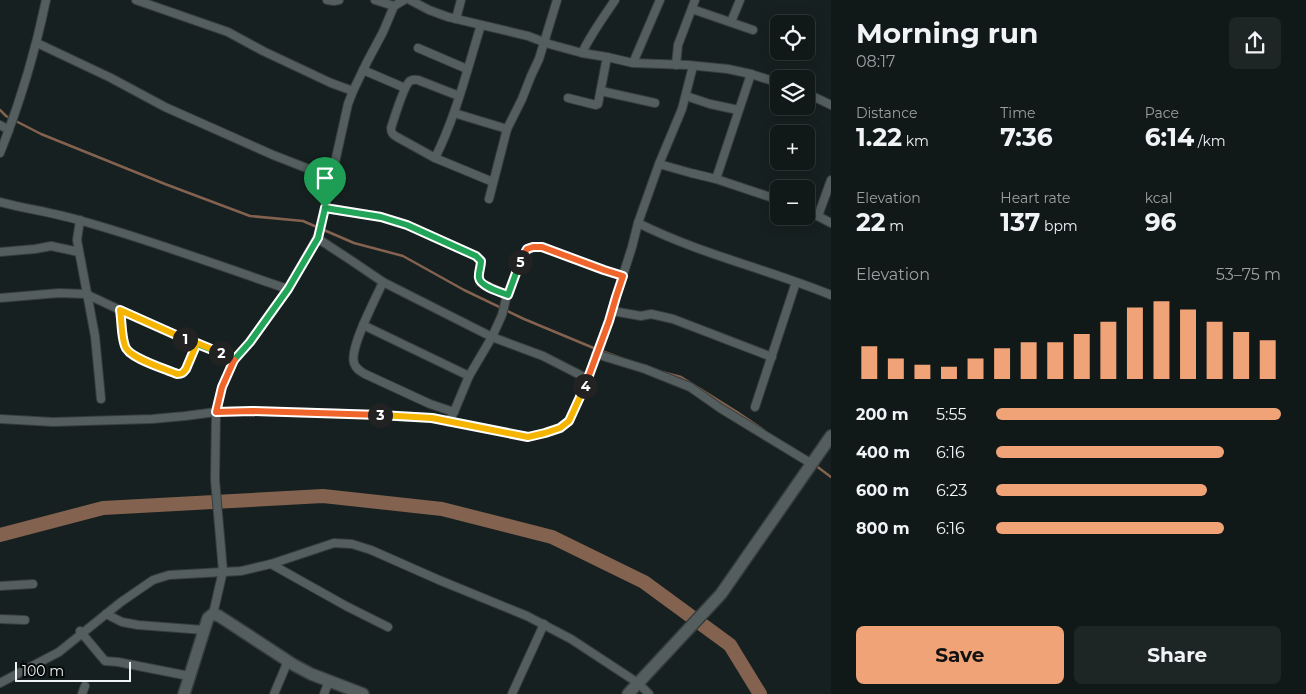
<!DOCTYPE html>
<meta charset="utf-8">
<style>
:root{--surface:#111818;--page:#1e2525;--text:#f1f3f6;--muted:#9ca0a2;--line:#303737;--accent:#efa377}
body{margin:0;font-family:Montserrat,sans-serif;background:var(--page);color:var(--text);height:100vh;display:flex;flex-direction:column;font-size:19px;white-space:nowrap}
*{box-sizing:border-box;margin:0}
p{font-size:16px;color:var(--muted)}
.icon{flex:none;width:28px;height:28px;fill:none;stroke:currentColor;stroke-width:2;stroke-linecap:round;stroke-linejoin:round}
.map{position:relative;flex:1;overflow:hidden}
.drawer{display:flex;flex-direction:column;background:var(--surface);width:475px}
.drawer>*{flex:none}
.controls{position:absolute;left:770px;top:15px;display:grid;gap:10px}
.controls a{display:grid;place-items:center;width:45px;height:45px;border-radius:8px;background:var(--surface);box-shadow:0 2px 12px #0003,0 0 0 1px var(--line);font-size:25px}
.scale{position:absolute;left:15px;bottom:12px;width:116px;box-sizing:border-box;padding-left:5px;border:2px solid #eef4f4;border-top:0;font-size:14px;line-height:18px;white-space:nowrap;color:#eef4f4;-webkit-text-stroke:4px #060909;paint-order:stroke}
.pin{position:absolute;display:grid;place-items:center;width:42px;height:42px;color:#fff;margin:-51px -21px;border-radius:50% 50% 50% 0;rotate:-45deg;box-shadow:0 0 5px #0007}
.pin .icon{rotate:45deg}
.km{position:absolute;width:25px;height:25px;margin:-12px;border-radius:50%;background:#222;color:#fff;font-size:14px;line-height:25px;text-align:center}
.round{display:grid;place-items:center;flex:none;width:52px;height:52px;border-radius:8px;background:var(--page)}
.summary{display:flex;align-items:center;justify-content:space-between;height:85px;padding:0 25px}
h1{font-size:28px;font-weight:700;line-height:38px}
.stats{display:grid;grid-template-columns:repeat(3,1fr);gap:8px;height:85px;padding:5px 25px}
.stats div{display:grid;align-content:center}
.stats b{font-size:25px;font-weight:700}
.stats small{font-size:14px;font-weight:400}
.stats p{font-size:14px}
.chart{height:140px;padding:10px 25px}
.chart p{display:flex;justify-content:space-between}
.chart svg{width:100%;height:90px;margin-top:5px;stroke:var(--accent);stroke-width:6}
.action{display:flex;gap:10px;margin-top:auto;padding:10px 25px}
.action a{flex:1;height:58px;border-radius:8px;background:var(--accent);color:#111;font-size:20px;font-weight:700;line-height:58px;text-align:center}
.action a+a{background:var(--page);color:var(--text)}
ul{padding:0 25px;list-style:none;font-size:16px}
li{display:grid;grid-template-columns:80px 60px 1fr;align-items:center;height:38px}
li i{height:12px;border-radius:6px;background:var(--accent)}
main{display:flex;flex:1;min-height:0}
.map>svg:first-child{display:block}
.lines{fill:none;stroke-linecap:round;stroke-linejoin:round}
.stream{stroke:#83624f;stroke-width:2.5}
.river{stroke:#83624f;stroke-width:14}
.street-casing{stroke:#373d3d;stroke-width:10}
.secondary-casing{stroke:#373d3d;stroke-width:14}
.street{stroke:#545e5f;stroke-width:8}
.secondary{stroke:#545e5f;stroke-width:11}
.split-1-casing{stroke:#fff;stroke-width:10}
.split-2-casing{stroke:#fff;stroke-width:10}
.split-3-casing{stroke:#fff;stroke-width:10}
.split-4-casing{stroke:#fff;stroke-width:10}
.split-5-casing{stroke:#fff;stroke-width:10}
.split-6-casing{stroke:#fff;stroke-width:10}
.split-1{stroke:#22a559;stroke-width:6}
.split-2{stroke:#f5b400;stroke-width:6}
.split-3{stroke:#f0652b;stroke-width:6}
.split-4{stroke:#f5b400;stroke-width:6}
.split-5{stroke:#f0652b;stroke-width:6}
.split-6{stroke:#22a559;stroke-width:6}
</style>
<main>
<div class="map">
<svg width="831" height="694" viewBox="0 0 831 694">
<rect width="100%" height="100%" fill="#172020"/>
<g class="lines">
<g class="stream">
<polyline points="0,110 6,116 41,134 165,184 250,216 303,221 354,243 403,256 464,290 524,319 596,349 621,358"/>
<polyline points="662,372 681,377 737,412 765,431"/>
<polyline points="815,465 831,477"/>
</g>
<polyline class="river" points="0,535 103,508 323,496 442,509 552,537 644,582 730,645 760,694"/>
<g class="street-casing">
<g id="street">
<polyline points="136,0 228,32 263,51 331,83 353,91"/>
<polyline points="327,0 334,1 339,0"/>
<polyline points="375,0 394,6"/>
<polyline points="410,0 429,10 448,17 528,36 549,44 582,53 607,57 633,63 688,65 728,69 751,74 779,83"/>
<polyline points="692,9 753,30"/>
<polyline points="456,19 461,0"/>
<polyline points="731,22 740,0"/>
<polyline points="37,43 111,78 165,107 273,155 332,178"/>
<polyline points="418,48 467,69"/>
<path d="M582 53C591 34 603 18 615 0"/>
<polyline points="633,63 660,0"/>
<polyline points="676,65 678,45 695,0"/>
<polyline points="363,70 405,88"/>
<polyline points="601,91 655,103"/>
<polyline points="806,93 831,105"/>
<path d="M459 96 418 80C415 80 413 79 410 81 404 85 394 119 391 128 391 133 393 135 397 137L435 158 493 182"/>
<polyline points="686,96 710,104 738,110"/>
<polyline points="568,98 596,105 598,104 607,57"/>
<polyline points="454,113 507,129"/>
<polyline points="0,125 9,130"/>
<path d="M0 153C20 103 35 53 46 0"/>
<path d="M435 158C456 116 467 70 481 25"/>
<polyline points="659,164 691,173 716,179 779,200"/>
<polyline points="716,179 751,74"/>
<polyline points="489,199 507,129 522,99 531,76 539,59 557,0"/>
<path d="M0 202C27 209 55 213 82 221 151 240 219 266 288 289L317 238 319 234 348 104 353 91 367 62 383 32 394 6 404 0"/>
<polyline points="325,208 381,217 407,225 476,256 481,261 479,275 480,282 483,284 507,295"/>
<polyline points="806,210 831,223"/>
<polyline points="818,216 831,180"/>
<polyline points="80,220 77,240 95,336 101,399"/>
<path d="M638 223C700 254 767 269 831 295"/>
<polyline points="317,238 352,261 383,282 492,337 543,356 588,379"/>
<polyline points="0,252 35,249 51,246 79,252"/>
<path d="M383 282C376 298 349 348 354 363 356 369 360 371 365 374L430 404 454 412"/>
<polyline points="0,298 59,293 86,294 120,310 175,335 220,353 234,360"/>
<path d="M120 310C122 322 121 336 125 346 128 358 166 369 177 374 182 374 183 373 186 369L197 343"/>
<polyline points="612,311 641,316 651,314 673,319 772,357"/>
<polyline points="363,325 469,376"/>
<polyline points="596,354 645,369 690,387 720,408 812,464"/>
<polyline points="755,407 796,282"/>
<polyline points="0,419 53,422 152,419 185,416 216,412 253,411 355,414 432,418 528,437 545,433 560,428 569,421 588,379 609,321 616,297 632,247 638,223 659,164 682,109 693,66"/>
<path d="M448 422 454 412 469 376 492 337 502 315 507 295 524 254C529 247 533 247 542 247L603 270 623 276"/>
<polyline points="271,564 346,606 388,627"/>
<polyline points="0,586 33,584"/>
<polyline points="106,614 122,622 138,625 204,630"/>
<polyline points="213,614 223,571 215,480 216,412 222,387 234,360 250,342 288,289"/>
<polyline points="0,619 25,620"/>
<polyline points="80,631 105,661 118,662 189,676"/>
<polyline points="0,683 59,652 121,602 153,580 169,575 241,571 271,564 334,543 352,544 371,550 439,580 527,616 571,639 638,683 649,694"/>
<polyline points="82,694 85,686"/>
<polyline points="274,694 288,661"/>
<polyline points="324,694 329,681"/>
<polyline points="512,694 544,624"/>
</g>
</g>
<g class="secondary-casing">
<g id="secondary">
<polyline points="184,694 208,618 213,614 219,616 294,665 311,674 363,694"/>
<polyline points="628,694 721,594 831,436"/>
</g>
</g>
<use href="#street" class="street"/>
<use href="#secondary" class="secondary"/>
</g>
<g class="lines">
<g class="split-1-casing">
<polyline id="split-1" points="185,339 220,353 234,360 250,342 288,289 318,238 325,208"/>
</g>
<g class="split-2-casing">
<path id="split-2" d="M185 339 120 310C122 322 121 335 125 346 128 358 166 369 177 374 182 374 183 373 186 369L197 343 221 353"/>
</g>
<g class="split-3-casing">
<polyline id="split-3" points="221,353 234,360 222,387 216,412 252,411 380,415"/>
</g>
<g class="split-4-casing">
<polyline id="split-4" points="380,415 432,418 528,437 545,433 560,428 569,421 585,386"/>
</g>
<g class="split-5-casing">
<polyline id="split-5" points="520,262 527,249 533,247 542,247 604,270 623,276 616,297 609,321 585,386"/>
</g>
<g class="split-6-casing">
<path id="split-6" d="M325 208 381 217 407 225 476 256 481 261C481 267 478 273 479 278 480 286 500 292 508 295L520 262"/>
</g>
<use href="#split-1" class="split-1"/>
<use href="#split-2" class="split-2"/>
<use href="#split-3" class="split-3"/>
<use href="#split-4" class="split-4"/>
<use href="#split-5" class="split-5"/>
<use href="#split-6" class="split-6"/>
</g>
</svg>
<div class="controls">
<a><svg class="icon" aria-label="locate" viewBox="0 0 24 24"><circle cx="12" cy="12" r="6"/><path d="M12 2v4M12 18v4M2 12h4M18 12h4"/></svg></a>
<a><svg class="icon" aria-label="layers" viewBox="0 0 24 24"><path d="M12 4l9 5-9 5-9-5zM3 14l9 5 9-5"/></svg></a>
<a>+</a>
<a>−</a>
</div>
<div class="scale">100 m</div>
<div class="pin" style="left:325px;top:208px;background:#1e9e55"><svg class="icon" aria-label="arrive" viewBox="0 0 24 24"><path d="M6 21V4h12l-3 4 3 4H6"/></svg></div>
<b class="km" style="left:185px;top:339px">1</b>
<b class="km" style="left:221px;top:353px">2</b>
<b class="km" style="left:380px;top:415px">3</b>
<b class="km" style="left:585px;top:386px">4</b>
<b class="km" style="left:520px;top:262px">5</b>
</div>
<section class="drawer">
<div class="summary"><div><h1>Morning run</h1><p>08:17</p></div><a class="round"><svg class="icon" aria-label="share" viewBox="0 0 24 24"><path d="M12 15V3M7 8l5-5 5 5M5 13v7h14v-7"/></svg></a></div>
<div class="stats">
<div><p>Distance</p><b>1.22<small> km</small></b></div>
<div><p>Time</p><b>7:36</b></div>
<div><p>Pace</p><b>6:14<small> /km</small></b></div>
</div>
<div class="stats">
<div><p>Elevation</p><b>22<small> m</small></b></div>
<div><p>Heart rate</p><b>137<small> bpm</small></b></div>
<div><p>kcal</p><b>96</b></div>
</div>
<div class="chart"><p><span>Elevation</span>53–75 m</p>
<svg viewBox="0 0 160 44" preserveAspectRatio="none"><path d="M5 44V28M15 44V34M25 44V37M35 44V38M45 44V34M55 44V29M65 44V26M75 44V26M85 44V22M95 44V16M105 44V9M115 44V6M125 44V10M135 44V16M145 44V21M155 44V25"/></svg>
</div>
<ul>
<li><b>200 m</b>5:55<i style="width:100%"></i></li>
<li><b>400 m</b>6:16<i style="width:80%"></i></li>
<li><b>600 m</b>6:23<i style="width:74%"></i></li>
<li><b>800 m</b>6:16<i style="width:80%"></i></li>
</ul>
<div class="action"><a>Save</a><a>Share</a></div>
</section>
</main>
